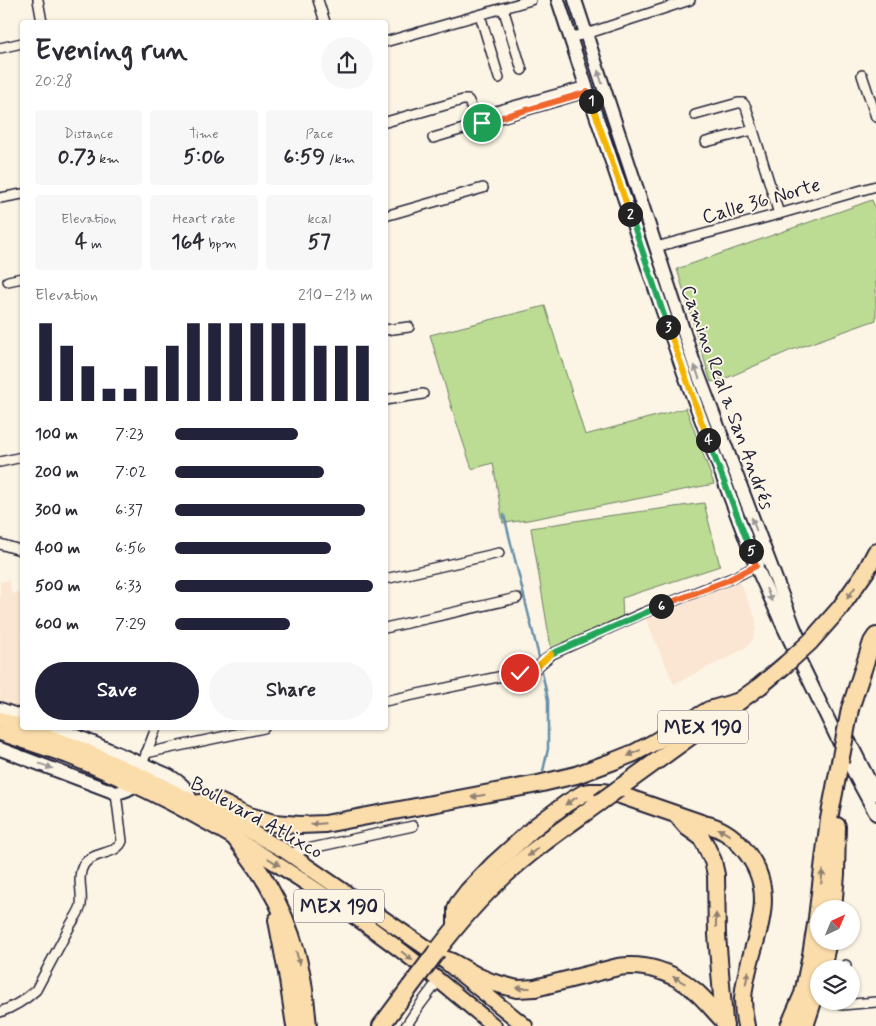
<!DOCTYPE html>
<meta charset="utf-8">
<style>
:root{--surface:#fff;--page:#f7f7f7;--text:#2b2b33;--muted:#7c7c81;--accent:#22223b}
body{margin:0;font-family:Mynerve,sans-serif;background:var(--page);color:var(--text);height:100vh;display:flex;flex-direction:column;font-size:19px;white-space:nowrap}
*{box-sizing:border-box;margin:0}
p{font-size:16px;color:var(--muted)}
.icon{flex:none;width:28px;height:28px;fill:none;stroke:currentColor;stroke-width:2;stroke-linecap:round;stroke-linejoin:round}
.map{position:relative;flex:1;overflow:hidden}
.side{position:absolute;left:20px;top:20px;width:368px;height:710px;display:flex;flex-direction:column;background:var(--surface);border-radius:5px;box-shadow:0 1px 4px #0004}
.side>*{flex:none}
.needle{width:32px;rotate:44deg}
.tools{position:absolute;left:810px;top:900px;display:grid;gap:10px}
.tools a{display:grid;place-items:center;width:50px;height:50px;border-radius:50%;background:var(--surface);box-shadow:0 1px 4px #0004;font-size:25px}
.pin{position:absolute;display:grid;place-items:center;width:42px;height:42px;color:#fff;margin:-21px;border:2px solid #fff;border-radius:50%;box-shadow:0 1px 5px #0007}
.km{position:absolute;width:25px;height:25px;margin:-12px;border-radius:50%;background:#222;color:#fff;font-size:14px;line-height:25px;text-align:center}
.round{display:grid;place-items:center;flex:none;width:52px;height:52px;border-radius:26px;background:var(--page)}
.overview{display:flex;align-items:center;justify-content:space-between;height:85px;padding:0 15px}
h1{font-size:28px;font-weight:700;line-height:38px}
.metrics{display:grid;grid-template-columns:repeat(3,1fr);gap:8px;height:85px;padding:5px 15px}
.metrics div{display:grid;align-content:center;border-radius:5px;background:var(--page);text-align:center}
.metrics b{font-size:21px;font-weight:700}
.metrics small{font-size:14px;font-weight:400}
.metrics p{font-size:14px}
.chart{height:140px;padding:10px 15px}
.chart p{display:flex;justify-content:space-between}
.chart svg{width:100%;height:90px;margin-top:5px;stroke:var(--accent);stroke-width:6}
.button{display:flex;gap:10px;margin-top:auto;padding:10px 15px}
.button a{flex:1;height:58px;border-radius:30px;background:var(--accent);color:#fff;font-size:20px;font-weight:700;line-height:58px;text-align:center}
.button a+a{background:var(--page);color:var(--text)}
ul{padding:0 15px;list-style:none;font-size:16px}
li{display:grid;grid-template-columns:80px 60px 1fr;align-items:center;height:38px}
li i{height:12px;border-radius:6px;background:var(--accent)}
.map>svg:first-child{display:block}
.built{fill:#fae6d2}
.green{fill:#bcdb93;stroke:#6f7e67}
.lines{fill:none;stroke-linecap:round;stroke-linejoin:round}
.stream{stroke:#668fab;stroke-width:2.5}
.street-casing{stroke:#22223b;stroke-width:12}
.secondary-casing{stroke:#22223b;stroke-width:16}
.primary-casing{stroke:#22223b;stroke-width:18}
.highway-casing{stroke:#22223b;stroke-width:20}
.street{stroke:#fcf5e5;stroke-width:9}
.secondary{stroke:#fcf5e5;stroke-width:12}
.primary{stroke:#fbddab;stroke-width:14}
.highway{stroke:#fbddab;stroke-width:16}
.highway-bridge-casing{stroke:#22223b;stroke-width:20;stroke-linecap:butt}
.highway-bridge{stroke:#fbddab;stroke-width:16}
.oneway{fill:#9a9698}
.oneway2{fill:#8e8073}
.split-1-casing{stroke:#fff;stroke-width:10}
.split-2-casing{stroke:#fff;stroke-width:10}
.split-3-casing{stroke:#fff;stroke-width:10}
.split-4-casing{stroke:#fff;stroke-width:10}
.split-5-casing{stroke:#fff;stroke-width:10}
.split-6-casing{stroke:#fff;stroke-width:10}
.split-7-casing{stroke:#fff;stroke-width:10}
.split-8-casing{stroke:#fff;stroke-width:10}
.split-1{stroke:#f0652b;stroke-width:6}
.split-2{stroke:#f5b400;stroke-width:6}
.split-3{stroke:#22a559;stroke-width:6}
.split-4{stroke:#f5b400;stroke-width:6}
.split-5{stroke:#22a559;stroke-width:6}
.split-6{stroke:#f0652b;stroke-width:6}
.split-7{stroke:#22a559;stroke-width:6}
.split-8{stroke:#f5b400;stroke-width:6}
.labels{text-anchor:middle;stroke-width:4;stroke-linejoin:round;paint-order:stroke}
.shield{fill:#fcf5e5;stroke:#63616e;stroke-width:1}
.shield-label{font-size:19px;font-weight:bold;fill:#22223b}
.street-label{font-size:20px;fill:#22223b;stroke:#fcf5e5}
</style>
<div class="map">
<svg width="876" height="1026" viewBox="0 0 876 1026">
<rect width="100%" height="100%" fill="#fcf5e5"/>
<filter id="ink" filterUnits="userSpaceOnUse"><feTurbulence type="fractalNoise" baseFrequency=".02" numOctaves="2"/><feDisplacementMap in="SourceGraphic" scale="10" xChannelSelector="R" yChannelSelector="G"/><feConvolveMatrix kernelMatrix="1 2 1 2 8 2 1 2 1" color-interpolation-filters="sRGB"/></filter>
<g filter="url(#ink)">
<g class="built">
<polygon points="737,576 756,619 756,629 752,641 746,647 729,657 674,684 643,613"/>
<polygon points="9,580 12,594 22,592 22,711 0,704 0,582"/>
</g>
<g class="green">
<polygon points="872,200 876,210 876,320 789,351 729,377 711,382 677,269"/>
<polygon points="545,306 585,435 686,408 714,484 528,520 503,523 493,463 472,469 452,409 430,335"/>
<polygon points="704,503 720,566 622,598 623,622 552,654 531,528 607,516"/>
</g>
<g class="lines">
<g class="stream">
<polyline points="504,515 540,661"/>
<polyline points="541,667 548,700 548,749 543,771"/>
</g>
<g class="street-casing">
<g id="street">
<polyline points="38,0 42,22"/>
<polyline points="318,0 325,22"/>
<polyline points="503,8 522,70"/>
<polyline points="480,15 499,78"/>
<polyline points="571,37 586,34 690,0"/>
<polyline points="385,42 531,0"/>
<polyline points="0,48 22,43"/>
<polyline points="862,75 876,117"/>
<polyline points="695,115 738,103 743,103 746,107 779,214"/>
<path d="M386 122 463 100H468C472 105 471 112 475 116H478L586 86"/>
<polyline points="433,138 588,92"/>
<polyline points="706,142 753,130"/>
<polyline points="0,198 22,194"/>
<polyline points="385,216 483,188"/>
<polyline points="656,247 779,214 876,186"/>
<polyline points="8,281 22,278"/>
<polyline points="385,330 409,327"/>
<polyline points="385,400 423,394"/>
<polyline points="0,462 22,457"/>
<polyline points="0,544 20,550 22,549"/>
<polyline points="385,579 499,553"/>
<polyline points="385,628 517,598"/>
<polyline points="385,701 535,669 552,654 643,613 737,576 756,566 759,563"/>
<polyline points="146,753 264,728"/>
<polyline points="145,757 156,728"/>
<polyline points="290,854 298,851 413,826"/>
<polyline points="845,969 846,965"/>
<polyline points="837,1001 837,1003 842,1005 876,1002"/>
<path d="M0 1012C14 1007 25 1000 36 990 47 969 59 947 70 926 73 920 80 912 81 905 83 891 76 877 84 864 94 851 117 855 122 841L116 793"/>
<polyline points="406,1026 420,1005 438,981"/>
</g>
</g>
<g class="secondary-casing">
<g id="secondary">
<polyline points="558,0 586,86 684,373 756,566 785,630 857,779 876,814"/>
<polyline points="575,0 694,363 794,627 800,641"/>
<polyline points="0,709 22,717"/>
<path d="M52 728 77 736 168 775C183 784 185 786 192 802"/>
<polyline points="844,731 876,794"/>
<path d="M0 749 116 793C137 789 137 782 143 764"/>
</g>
</g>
<g class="primary-casing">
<g id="primary">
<polyline points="0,719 22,727"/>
<polyline points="24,728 72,745 139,775 228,819 285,851 441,958 525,1026"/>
<path d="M0 733C23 741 46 748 68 756 103 770 138 786 171 803 253 845 330 897 403 952 434 976 464 1001 494 1026"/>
</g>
</g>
<g class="highway-casing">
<g id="highway">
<polyline points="810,642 840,608 866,571 876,552"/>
<polyline points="850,709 872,642 876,636"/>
<polyline points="618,789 760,686 786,664"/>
<polyline points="195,804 205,802 217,801 249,816 274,823 300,825 325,824 538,784 576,775 614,761 634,753 653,743 709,710 740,701"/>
<polyline points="680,819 687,827 701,837 705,844 713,861 716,875 717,935 724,1021"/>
<path d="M235 838C268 879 291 921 301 972 305 990 306 1008 308 1026"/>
<polyline points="833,909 836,874 837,826"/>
<polyline points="277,920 287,973 295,1026"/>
<path d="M456 926V909L458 904 468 891 493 865 536 826 567 803 584 793 591 792H604L620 795 704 824C719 827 732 835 742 847 787 898 746 944 743 999 743 1008 744 1017 746 1026"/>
<path d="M437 951C457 925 479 899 503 877 533 849 567 826 600 802"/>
<path d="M441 958 452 962 479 977 491 982 517 989 535 988 618 967C645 963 673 972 694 990 705 999 714 1011 724 1021L725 1026"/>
<polyline points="822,969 828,941"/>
<polyline points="381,1026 410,987"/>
<polyline points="789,1026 803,994 811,955 817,918 829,819 840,762"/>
<polyline points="805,1026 819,983"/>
</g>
</g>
<use href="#street" class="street"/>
<use href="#secondary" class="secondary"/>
<use href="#primary" class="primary"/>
<use href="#highway" class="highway"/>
<g class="highway-bridge-casing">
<g id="highway-bridge">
<polyline points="786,664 810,642"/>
<polyline points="840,762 850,709"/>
<polyline points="600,802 618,789"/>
<polyline points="410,987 437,951"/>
</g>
</g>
<use href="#highway-bridge" class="highway-bridge"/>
</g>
<defs><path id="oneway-solid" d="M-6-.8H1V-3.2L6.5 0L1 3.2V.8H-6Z" transform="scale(1.25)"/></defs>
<g class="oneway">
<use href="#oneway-solid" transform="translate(600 77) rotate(-108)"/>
<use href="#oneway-solid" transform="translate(697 372) rotate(-110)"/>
<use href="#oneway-solid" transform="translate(754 524) rotate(-110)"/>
<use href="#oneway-solid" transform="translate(769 595) rotate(66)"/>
<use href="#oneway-solid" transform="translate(46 766) rotate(20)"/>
</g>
<g class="oneway2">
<use href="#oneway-solid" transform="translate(851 593) rotate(125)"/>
<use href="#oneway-solid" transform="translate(634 753) rotate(155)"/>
<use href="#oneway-solid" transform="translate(478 796) rotate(170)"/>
<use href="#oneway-solid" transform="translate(571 801) rotate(147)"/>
<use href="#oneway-solid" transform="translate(318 824) rotate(175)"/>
<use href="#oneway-solid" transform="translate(724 832) rotate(-151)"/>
<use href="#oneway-solid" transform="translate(533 852) rotate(141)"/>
<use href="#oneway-solid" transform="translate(274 862) rotate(32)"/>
<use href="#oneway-solid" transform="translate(822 877) rotate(-83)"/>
<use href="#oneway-solid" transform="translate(716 920) rotate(-90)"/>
<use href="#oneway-solid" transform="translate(407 956) rotate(39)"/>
<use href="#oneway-solid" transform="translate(298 958) rotate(75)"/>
<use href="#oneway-solid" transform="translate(747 978) rotate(-78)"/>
<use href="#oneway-solid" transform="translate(679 980) rotate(-150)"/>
<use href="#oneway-solid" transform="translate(523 988) rotate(-180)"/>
</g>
</g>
<g class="lines" filter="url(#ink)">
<g class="split-1-casing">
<polyline id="split-1" points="482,123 588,92 591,101"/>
</g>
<g class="split-2-casing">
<polyline id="split-2" points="591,101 630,214"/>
</g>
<g class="split-3-casing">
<polyline id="split-3" points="630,214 668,327"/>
</g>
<g class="split-4-casing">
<polyline id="split-4" points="668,327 708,440"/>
</g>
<g class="split-5-casing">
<polyline id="split-5" points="708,440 751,551"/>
</g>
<g class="split-6-casing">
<polyline id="split-6" points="661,606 726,581 756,566 751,551"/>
</g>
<g class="split-7-casing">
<polyline id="split-7" points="551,654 661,606"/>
</g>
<g class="split-8-casing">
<polyline id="split-8" points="520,673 535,669 551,654"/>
</g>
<use href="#split-1" class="split-1"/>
<use href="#split-2" class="split-2"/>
<use href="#split-3" class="split-3"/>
<use href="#split-4" class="split-4"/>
<use href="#split-5" class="split-5"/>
<use href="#split-6" class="split-6"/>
<use href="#split-7" class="split-7"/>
<use href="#split-8" class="split-8"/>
</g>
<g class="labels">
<g class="shield">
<rect x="658" y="710.5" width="90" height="33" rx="4"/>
<rect x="294" y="889.5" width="90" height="33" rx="4"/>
</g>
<g class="shield-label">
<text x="703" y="734">MEX 190</text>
<text x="339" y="913">MEX 190</text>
</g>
<g class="street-label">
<text transform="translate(761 200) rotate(-16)" y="7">Calle 36 Norte</text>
<text transform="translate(728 397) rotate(70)" y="7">Camino Real a San Andrés</text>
<text transform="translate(257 817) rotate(29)" y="7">Boulevard Atlixco</text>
</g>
</g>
</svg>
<div class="tools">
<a><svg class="needle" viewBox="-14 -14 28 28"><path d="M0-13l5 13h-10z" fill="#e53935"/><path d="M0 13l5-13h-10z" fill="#7c7c81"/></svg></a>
<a><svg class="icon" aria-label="layers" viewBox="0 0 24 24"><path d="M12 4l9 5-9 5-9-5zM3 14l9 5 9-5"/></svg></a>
</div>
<div class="pin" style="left:482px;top:123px;background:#1e9e55"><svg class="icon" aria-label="arrive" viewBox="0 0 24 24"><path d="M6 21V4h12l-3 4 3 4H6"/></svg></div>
<div class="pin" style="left:520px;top:673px;background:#d93025"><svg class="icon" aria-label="check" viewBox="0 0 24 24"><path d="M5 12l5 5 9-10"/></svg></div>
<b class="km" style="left:591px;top:101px">1</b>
<b class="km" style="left:630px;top:214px">2</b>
<b class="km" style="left:668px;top:327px">3</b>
<b class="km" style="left:708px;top:440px">4</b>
<b class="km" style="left:751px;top:551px">5</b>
<b class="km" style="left:661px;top:606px">6</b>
<section class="side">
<div class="overview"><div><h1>Evening run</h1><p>20:28</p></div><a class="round"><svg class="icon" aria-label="share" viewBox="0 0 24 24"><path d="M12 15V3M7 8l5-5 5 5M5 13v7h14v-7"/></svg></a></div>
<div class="metrics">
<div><p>Distance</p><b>0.73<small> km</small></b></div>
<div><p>Time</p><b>5:06</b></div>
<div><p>Pace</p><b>6:59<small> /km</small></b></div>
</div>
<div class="metrics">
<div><p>Elevation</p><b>4<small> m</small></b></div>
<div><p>Heart rate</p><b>164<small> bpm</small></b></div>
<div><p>kcal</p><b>57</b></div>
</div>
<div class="chart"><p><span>Elevation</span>210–213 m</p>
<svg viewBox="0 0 160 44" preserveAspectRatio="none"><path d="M5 44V6M15 44V17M25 44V27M35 44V38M45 44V38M55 44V27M65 44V17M75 44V6M85 44V6M95 44V6M105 44V6M115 44V6M125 44V6M135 44V17M145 44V17M155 44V17"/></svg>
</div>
<ul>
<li><b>100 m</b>7:23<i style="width:62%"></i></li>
<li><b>200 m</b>7:02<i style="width:75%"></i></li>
<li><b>300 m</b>6:37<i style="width:96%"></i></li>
<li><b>400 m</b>6:56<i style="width:79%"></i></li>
<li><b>500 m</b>6:33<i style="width:100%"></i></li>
<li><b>600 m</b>7:29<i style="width:58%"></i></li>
</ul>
<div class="button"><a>Save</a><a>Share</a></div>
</section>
</div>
